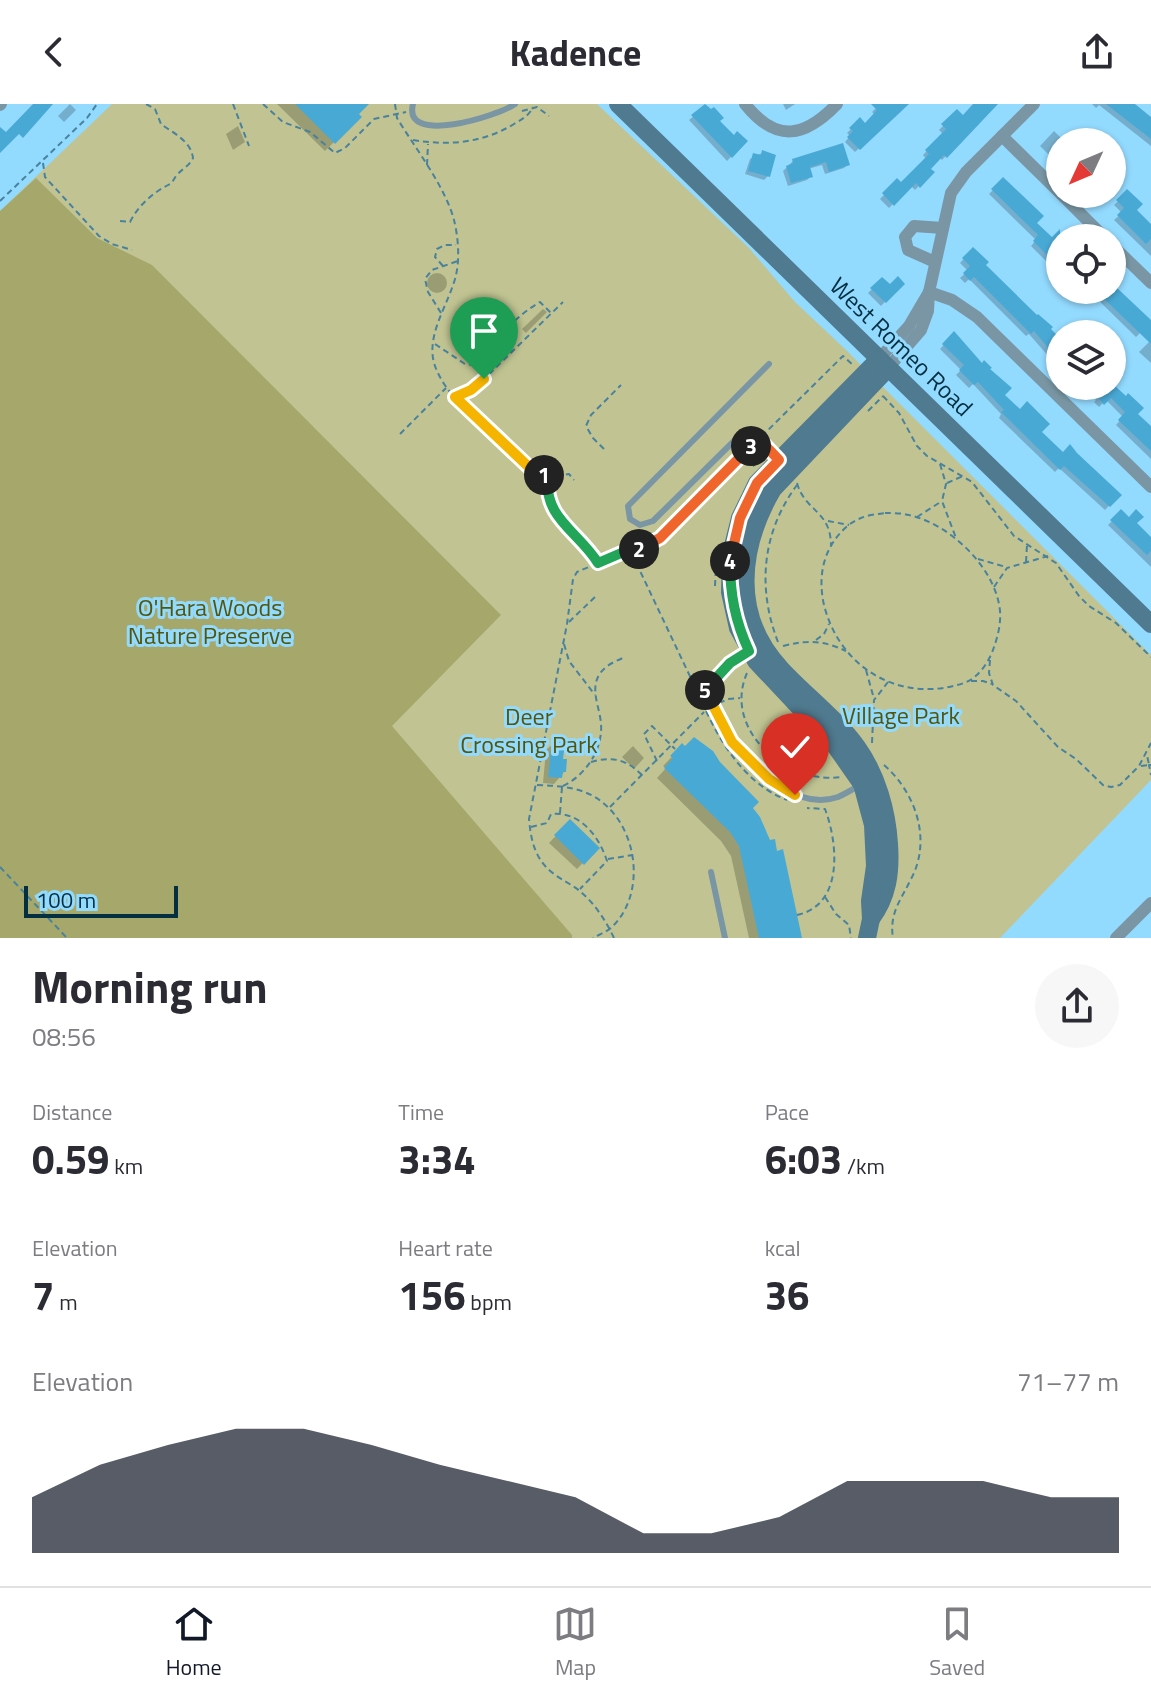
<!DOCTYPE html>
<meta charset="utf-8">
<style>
:root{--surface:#fff;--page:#f7f7f7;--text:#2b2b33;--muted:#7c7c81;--line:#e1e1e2;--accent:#111827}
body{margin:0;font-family:"Titillium Web",sans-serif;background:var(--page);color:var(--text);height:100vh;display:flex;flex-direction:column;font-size:30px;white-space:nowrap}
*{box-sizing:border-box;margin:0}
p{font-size:26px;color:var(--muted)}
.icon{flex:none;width:44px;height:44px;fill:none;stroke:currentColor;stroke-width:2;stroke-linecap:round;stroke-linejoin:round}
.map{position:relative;height:834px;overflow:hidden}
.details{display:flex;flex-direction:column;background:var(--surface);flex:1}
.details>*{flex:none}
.needle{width:52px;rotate:226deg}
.fabs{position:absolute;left:1046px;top:24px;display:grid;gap:16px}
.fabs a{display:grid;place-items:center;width:80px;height:80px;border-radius:50%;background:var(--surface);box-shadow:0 2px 6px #0004;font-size:40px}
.scale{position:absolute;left:24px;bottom:20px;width:154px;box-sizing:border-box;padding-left:8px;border:4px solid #042f41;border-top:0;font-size:22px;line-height:28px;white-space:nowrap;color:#042f41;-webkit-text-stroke:6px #93daff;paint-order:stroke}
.pin{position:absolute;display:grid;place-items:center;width:68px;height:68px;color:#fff;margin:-82px -34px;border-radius:50% 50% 50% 0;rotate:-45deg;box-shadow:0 0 8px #0007}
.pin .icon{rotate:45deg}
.km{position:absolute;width:40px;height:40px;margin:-20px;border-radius:50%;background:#222;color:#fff;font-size:22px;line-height:40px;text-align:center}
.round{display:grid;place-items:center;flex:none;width:84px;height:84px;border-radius:42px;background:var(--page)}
.overview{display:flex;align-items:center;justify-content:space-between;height:136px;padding:0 32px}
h1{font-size:44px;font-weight:700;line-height:60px}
.metrics{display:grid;grid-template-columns:repeat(3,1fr);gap:12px;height:136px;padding:8px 32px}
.metrics div{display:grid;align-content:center}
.metrics b{font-size:40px;font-weight:700}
.metrics small{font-size:22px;font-weight:400}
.metrics p{font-size:22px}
.chart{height:224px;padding:16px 32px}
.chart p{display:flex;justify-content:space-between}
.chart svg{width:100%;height:144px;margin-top:8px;fill:var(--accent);opacity:.7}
header{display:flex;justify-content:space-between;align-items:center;height:104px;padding:0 32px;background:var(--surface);font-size:36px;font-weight:700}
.menu{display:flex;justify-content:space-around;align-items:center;height:112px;border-top:2px solid var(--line);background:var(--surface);font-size:22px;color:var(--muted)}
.menu a{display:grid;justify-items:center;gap:4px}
.menu .selected{color:var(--accent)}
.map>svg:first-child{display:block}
.green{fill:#c1c492}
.forest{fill:#a5a86a}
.shadow{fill:#0003}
.building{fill:#49a9d5}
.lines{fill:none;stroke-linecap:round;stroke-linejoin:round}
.path{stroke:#49829d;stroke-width:2;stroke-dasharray:6 4;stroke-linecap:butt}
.lane{stroke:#7a96a4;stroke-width:6}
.street{stroke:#7a96a4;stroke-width:12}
.secondary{stroke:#507a8f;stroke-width:18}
.split-1-casing{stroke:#fff;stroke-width:16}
.split-2-casing{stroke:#fff;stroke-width:16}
.split-3-casing{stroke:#fff;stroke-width:16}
.split-4-casing{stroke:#fff;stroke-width:16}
.split-5-casing{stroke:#fff;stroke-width:16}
.split-6-casing{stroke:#fff;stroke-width:16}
.split-1{stroke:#f5b400;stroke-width:10}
.split-2{stroke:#22a559;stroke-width:10}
.split-3{stroke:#f0652b;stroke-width:10}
.split-4{stroke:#f0652b;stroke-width:10}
.split-5{stroke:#22a559;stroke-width:10}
.split-6{stroke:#f5b400;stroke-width:10}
.labels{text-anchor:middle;stroke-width:6;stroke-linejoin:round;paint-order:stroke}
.street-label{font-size:24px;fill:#042f41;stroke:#93daff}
.park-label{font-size:24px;fill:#545509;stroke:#93daff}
</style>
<header><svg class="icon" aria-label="back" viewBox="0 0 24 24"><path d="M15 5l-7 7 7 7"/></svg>Kadence<svg class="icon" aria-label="share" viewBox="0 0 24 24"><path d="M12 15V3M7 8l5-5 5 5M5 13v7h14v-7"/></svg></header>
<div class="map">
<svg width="1151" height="834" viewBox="0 0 1151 834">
<rect width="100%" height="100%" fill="#93daff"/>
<polygon class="green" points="112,0 597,0 749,144 795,198 845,245 1151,551 1151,676 1000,834 0,834 0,107"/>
<polygon class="forest" points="36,74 97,134 152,161 501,511 392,622 572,831 572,834 0,834 0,107"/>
<g class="shadow">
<polygon points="70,0 76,6 64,18 58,12"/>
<polygon points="277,0 366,0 356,11 359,13 325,47"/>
<polygon points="783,0 795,0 786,6"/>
<polygon points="880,0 906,0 855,48 845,38 850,32 847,29 860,16 865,22 875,11 872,8"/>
<polygon points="976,0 997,0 942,56 939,53 928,65 932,68 915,86 911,82 889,104 880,95 897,77 901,81 926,55 923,51 943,30 939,26 957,8 963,13"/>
<polygon points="1092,0 1131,0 1151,15 1151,42 1099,1 1096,4"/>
<polygon points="706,2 717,18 734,33 745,38 727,57 689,16"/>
<polygon points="238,22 245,38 233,46 226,30"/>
<polygon points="1054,27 1065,38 1060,38 1060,62 1040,42"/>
<polygon points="842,42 848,60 844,64 825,70 822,61 808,65 811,72 807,76 788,82 783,67 793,57"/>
<polygon points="762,49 768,72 764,76 745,70 750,55"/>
<polygon points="1003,76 1034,119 1052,136 1059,129 1064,134 1060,134 1060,171 1031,142 1036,136 989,90"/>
<polygon points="1127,88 1134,106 1151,123 1151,152 1114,116 1122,109 1114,101"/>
<polygon points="1088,90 1107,90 1097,99"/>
<polygon points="973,145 983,161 1060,237 1060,261 1058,258 1056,261 1029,230 1026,232 969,175 965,179 960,174 968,167 960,159"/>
<circle cx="437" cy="179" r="10"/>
<polygon points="882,175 890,183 902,180 881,202 868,189"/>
<polygon points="1112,185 1151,218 1136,233 1092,190 1090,192 1081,186"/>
<polygon points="543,205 547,208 526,229 522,225"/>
<polygon points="954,230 1003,291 1039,328 1063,350 1119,391 1105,406 1059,364 1055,368 999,314 1001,310 973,280 969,284 956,271 961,266 940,245"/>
<polygon points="1151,236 1151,259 1139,248"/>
<polygon points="1083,282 1112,282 1126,295 1136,310 1151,325 1151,355 1116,321 1123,313 1106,296 1099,303 1094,298 1096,296"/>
<polygon points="1121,408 1151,434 1151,463 1108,421"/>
<polygon points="553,640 564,668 554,680 543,679 546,646"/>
<polygon points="633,642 644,654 634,665 622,653"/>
<polygon points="682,642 750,704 775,750 800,834 749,834 731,752 721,737 657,674 666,664 663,662"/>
<polygon points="570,717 597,744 577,765 549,739"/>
</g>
<g class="building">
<polygon points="33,0 53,0 23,34 19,30 0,49 0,23 6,28"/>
<polygon points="295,0 369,0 359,10 362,13 335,40"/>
<polygon points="705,0 711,5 714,3 724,14 720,17 734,31 737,27 748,37 732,54 691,11"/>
<polygon points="871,0 909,0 860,46 847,33 853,27 849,24 860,13 865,19 877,6"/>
<polygon points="973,0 998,0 947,54 944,51 931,65 935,68 920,84 916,79 894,102 882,89 897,74 901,78 929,50 925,46 946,25 941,20 957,5 963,11"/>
<polygon points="1106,0 1135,0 1151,13 1151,35"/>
<polygon points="843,39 850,61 829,68 826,58 810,63 813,73 791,79 786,62 793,59 792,55"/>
<polygon points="762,46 776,51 770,73 748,67 753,49 761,51"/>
<polygon points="1003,73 1044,112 1037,119 1052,133 1060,125 1060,164 1033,137 1038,131 991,85"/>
<polygon points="1127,85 1143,100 1137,106 1151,120 1151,135 1146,140 1117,111 1124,104 1116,96"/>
<polygon points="973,143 989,158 986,161 1037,211 1038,210 1053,223 1051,225 1060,234 1060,258 1034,227 1031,230 974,173 970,177 963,169 970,162 962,154"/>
<polygon points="898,172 905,180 886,199 870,184 882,173 890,180"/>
<polygon points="1116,183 1151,216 1151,240 1095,186 1113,186"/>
<polygon points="954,227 982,259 984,256 992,264 990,265 1012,284 1005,291 1020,305 1027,297 1050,320 1042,328 1063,348 1070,340 1077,349 1122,391 1110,403 1064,362 1060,366 1001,308 1004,306 978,278 974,281 959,266 964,261 942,240"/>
<polygon points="1090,282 1115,282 1126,292 1128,289 1144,304 1138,310 1151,322 1151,347 1118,316 1125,308 1111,294 1104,301"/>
<polygon points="1121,405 1129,413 1136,405 1144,413 1137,419 1151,433 1151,447 1147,451 1110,416"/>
<polygon points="694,633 713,647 720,658 759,698 753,704 760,713 770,736 775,735 777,747 783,745 802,834 759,834 739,742 730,728 664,664 673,654 670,652 682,639 685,642"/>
<polygon points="552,638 565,639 563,655 567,655 566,668 563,668 562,674 548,673"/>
<polygon points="570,715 600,744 584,761 554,731"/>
</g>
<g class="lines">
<g class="path">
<polyline points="233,0 249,42"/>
<polyline points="263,0 283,18 310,28 335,49 345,44 374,15 406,8"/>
<path d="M395 0 397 14C415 44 445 82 454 116 458 132 460 154 456 171 450 198 426 229 434 259 444 291 477 316 501 338 522 357 537 377 569 370L574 376"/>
<polyline points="522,7 537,3 549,12"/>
<path d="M413 36C449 42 483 39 514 20 522 15 529 12 533 3"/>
<polyline points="43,59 45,73 99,132 112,140 132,146"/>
<polyline points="427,61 428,40"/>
<polyline points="0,97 87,14 97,0"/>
<path d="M120 117 130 118C139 100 155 87 172 79 178 65 188 65 193 54 191 37 173 29 161 20L155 5 146 0"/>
<polyline points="443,162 435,153 437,145 445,141 456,141"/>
<polyline points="441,209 428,188 425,175 432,166 458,157"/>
<polyline points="435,240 465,260 489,263"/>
<path d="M489 269C488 238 516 212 540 198L551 209"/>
<polyline points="456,292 478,281 563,198"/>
<polyline points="883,292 899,309 917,342 927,352 972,378 1014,432 1056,459 1079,492 1089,502 1116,519 1151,553"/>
<polyline points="868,307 883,292"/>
<polyline points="400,330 446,284"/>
<polyline points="604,345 593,334 586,322 591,311 621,281"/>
<polyline points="770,347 759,335 843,252 854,262"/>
<polyline points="743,351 755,363"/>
<polyline points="940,360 946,380 942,397 956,434"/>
<path d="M548 374C543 413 579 429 597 458"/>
<path d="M797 379C805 408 831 406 831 442"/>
<polyline points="947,379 963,372"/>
<path d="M885 409C892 409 901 409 909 411 950 420 996 464 1000 507 1001 519 998 532 994 543 990 556 979 574 964 579 901 600 840 565 824 501 819 479 821 456 834 437 840 428 850 418 861 414 868 411 877 410 885 409Z"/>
<polyline points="917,413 942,397"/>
<polyline points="828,417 849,421"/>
<polyline points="632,450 696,585"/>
<polyline points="978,455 1006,463"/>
<polyline points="1026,458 1027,441"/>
<polyline points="715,482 716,460"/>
<polyline points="994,483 1007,464 1048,452"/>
<polyline points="569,518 597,491"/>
<polyline points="816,536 824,530 829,520"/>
<path d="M778 538C757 484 762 428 797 381"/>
<polyline points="564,540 569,557 595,591"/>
<path d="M783 542C807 536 823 536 846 547"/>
<polyline points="990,556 989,569 993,581 1016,597 1058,643 1076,655 1103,681 1111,683 1120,681 1139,662 1151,639"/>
<polyline points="866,566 874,595"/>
<path d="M747 569C722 626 787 681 841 673"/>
<polyline points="971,577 983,577 992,580"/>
<path d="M702 598C719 637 745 680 787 696"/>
<polyline points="719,599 728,595 740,594"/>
<polyline points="872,639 874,596 888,578"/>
<polyline points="657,657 644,630 652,622 675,645"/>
<path d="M591 658C612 652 626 655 642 671"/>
<path d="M884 661C916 689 932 736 911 775 901 796 889 809 893 834"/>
<polyline points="1151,661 1149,661 1151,671"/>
<polyline points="1141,662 1149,661 1147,651"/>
<path d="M537 681C561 682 583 683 602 698 637 725 646 787 614 821 609 827 600 830 593 834"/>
<path d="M563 682C586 671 603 645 601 620 600 604 590 586 599 571 605 561 616 557 625 553"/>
<polyline points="800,683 809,673"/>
<polyline points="610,703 704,608"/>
<polyline points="560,709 562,683"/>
<path d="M531 723 547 719 551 710C580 707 599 732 607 757L580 785"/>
<polyline points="608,755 633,751"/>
<polyline points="0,763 67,834"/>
<polyline points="825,793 836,810 849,821 851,834"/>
<path d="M797 811C844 801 838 739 825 705L807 704"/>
<path d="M614 834C606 817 595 800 581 788 573 781 563 777 554 770 535 756 531 737 529 715L567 520 573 475 577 468 626 447 631 449 660 434 758 336"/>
</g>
<g class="lane">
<path d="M413 0C402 42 498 12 515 0"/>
<polyline points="740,331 653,417 640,421 630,415 628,402 769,260"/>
<path d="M748 548 730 559 705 585C714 602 722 624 734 639 757 668 798 707 838 693 845 690 853 685 860 681"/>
<polyline points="711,768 725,834"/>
</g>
<g class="street">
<path d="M745 0C777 40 805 33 837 0"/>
<polyline points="0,1 1,0"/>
<polyline points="1002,32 1060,89"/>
<polyline points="1061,90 1105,134"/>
<polyline points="1112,141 1151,179"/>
<polyline points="935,158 908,146 905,133 914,122 943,124"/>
<polyline points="929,188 952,196 977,213 1151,383"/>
<polyline points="879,255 909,222 929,188"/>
<polyline points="888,264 921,226 928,207 929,188 951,89 966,68 1034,0"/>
<polyline points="1116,834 1151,799"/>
</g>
<g class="secondary">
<polyline points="618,0 1151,520"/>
<path d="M871 815C888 792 891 768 889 740 887 707 877 671 857 643 836 614 805 591 781 565 731 512 739 443 773 385L888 264"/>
<polyline points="867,834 871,815 870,797 875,762 873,721 862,680 834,640 756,557 738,524 730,488 731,450 740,414 757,379 879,255"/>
</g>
</g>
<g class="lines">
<g class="split-1-casing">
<polyline id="split-1" points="484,275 471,286 455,293 532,366 544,371"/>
</g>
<g class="split-2-casing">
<path id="split-2" d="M544 371 548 372C543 414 578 427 598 459L626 447 631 449 639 445"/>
</g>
<g class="split-3-casing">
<polyline id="split-3" points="639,445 660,434 751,342"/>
</g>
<g class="split-4-casing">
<polyline id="split-4" points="730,457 740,414 757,379 779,356 759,335 751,342"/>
</g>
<g class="split-5-casing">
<path id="split-5" d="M705 586 730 559 749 547C735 517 730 490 730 457"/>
</g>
<g class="split-6-casing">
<polyline id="split-6" points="705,586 732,638 769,675 795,691"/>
</g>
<use href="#split-1" class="split-1"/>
<use href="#split-2" class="split-2"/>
<use href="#split-3" class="split-3"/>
<use href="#split-4" class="split-4"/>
<use href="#split-5" class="split-5"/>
<use href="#split-6" class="split-6"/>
</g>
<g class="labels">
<g class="street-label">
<text transform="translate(901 243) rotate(44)" y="8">West Romeo Road</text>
</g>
<g class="park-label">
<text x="210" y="512">O'Hara Woods<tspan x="210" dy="28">Nature Preserve</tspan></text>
<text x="901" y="620">Village Park</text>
<text x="529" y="621">Deer<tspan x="529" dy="28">Crossing Park</tspan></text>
</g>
</g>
</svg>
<div class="fabs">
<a><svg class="needle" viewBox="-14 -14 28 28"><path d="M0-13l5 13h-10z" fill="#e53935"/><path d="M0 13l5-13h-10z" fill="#7c7c81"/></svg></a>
<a><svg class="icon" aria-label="locate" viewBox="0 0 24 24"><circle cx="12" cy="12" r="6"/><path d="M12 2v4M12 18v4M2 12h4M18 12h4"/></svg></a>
<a><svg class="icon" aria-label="layers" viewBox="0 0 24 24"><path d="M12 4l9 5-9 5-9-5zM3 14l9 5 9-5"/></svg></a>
</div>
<div class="scale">100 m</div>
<div class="pin" style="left:484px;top:275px;background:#1e9e55"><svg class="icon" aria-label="arrive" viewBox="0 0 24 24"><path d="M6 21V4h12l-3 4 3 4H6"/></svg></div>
<div class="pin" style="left:795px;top:691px;background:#d93025"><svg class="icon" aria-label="check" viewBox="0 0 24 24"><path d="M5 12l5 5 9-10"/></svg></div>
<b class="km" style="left:544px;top:371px">1</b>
<b class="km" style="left:639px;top:445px">2</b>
<b class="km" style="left:751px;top:342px">3</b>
<b class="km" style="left:730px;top:457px">4</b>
<b class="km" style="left:705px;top:586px">5</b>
</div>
<section class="details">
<div class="overview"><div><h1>Morning run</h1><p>08:56</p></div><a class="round"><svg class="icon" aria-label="share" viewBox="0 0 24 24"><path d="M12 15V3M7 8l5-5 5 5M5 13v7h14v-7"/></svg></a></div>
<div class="metrics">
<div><p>Distance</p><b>0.59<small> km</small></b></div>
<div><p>Time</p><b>3:34</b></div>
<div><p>Pace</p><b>6:03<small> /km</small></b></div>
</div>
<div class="metrics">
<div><p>Elevation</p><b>7<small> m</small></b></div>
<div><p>Heart rate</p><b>156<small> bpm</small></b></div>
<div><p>kcal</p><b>36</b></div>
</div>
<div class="chart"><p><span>Elevation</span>71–77 m</p>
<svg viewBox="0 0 160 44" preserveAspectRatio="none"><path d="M0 44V27L10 17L20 11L30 6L40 6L50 11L60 17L70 22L80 27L90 38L100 38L110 33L120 22L130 22L140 22L150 27L160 27V44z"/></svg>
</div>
</section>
<nav class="menu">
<a class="selected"><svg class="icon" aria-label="home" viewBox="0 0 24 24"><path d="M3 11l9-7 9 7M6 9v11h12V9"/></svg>Home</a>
<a><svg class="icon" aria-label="map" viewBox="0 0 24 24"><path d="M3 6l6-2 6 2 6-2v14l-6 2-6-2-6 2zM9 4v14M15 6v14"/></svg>Map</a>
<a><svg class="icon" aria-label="saved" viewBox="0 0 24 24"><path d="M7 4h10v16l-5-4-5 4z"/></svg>Saved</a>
</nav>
